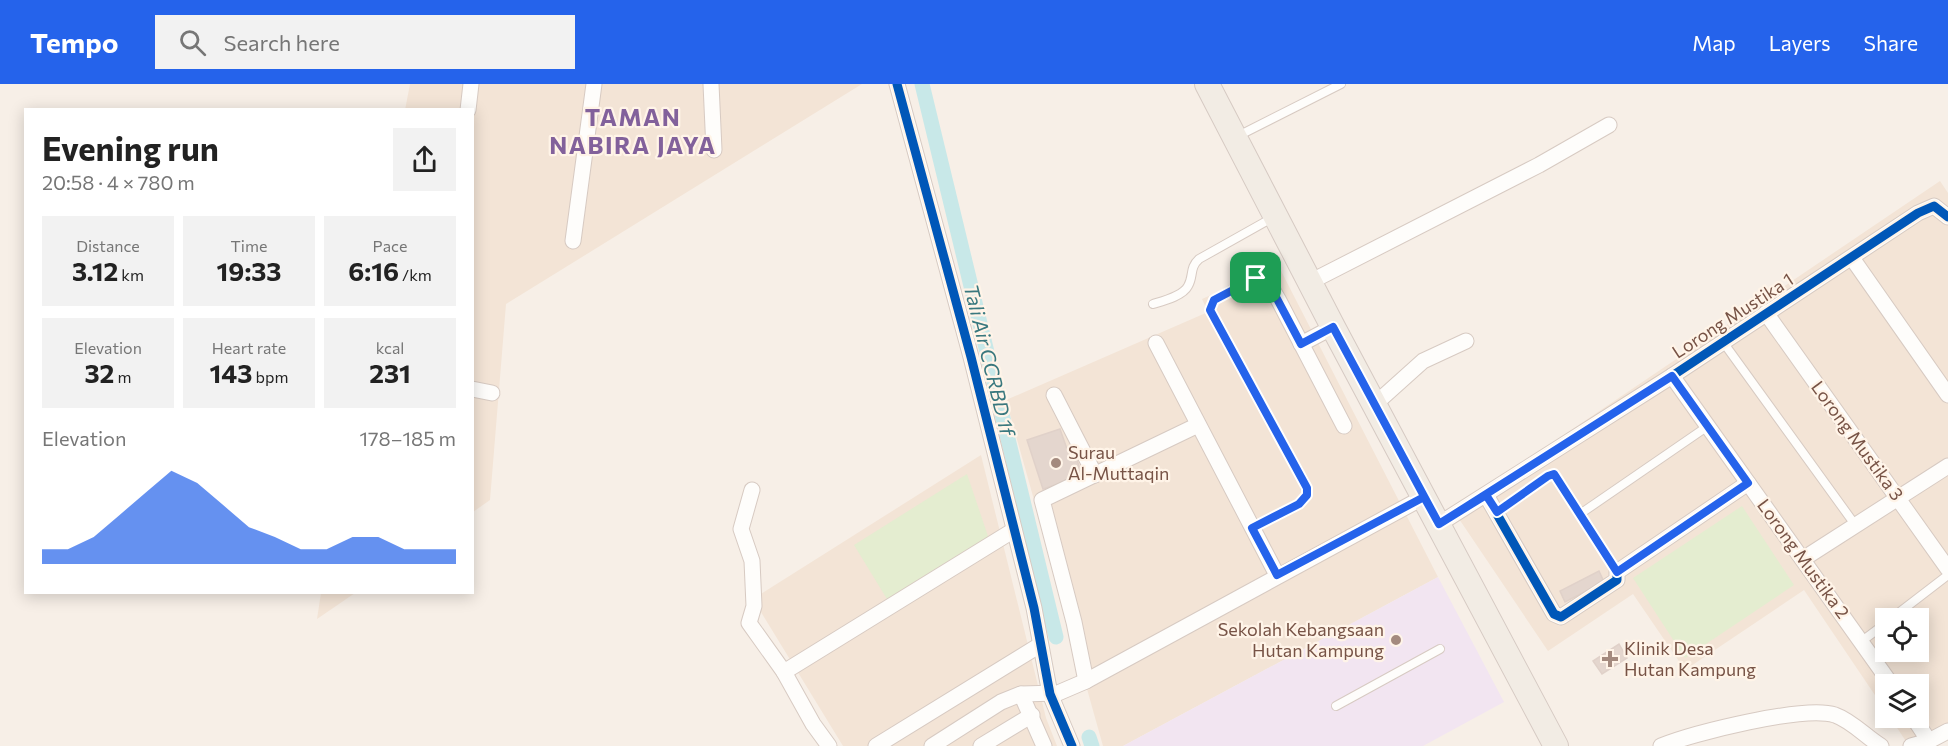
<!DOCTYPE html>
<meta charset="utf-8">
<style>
:root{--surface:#fff;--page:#f2f2f2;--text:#222;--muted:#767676;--accent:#2563eb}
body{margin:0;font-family:Commissioner,sans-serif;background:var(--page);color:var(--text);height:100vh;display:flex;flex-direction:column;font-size:22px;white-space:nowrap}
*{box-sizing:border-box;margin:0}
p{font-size:20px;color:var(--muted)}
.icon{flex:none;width:33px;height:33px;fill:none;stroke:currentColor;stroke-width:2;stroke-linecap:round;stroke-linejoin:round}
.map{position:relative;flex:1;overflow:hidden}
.sheet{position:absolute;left:24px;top:24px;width:450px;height:486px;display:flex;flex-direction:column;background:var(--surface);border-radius:0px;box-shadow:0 3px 15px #0003}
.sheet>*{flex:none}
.fabs{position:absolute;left:1875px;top:524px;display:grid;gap:12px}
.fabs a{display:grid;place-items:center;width:54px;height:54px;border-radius:0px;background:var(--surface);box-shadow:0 3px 15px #0003;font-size:30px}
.pin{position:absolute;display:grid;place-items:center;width:51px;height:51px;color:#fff;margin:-26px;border-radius:12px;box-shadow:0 3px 9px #0006}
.round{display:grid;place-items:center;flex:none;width:63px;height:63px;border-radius:0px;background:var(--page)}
.headline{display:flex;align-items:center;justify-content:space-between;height:102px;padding:0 18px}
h1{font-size:33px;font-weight:700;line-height:45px}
.metrics{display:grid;grid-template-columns:repeat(3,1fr);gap:9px;height:102px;padding:6px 18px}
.metrics div{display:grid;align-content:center;border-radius:0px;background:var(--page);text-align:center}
.metrics b{font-size:26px;font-weight:700}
.metrics small{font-size:16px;font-weight:400}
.metrics p{font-size:16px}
.chart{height:168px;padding:12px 18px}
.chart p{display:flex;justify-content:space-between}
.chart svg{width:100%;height:108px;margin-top:6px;fill:var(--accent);opacity:.7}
header{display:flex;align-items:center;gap:36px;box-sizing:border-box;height:84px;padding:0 30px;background:var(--accent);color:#fff}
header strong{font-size:28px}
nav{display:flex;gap:33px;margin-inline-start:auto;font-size:21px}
.search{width:420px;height:54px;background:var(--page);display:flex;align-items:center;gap:15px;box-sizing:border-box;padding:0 21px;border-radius:0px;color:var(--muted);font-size:22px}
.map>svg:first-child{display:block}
.residential{fill:#f3e4d6;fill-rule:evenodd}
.education{fill:#f2e5f1}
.green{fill:#e4edd0}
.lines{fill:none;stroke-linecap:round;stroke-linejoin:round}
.canal{stroke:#c8e8e8;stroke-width:15}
.building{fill:#e4d6ce;stroke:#e0d1c9;stroke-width:1.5}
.lane-casing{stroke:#d7cac2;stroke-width:10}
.street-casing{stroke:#d7cac2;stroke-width:17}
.primary-casing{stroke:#d6cac3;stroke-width:26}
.lane{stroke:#fefdfb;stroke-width:8}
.street{stroke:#fefdfb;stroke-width:15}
.primary{stroke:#f2ece4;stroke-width:24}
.cycleway-casing{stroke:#fff4e8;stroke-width:13}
.cycleway{stroke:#0057b8;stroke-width:9}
.route-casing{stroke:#fff;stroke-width:12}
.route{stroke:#2563eb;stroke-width:8}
.poi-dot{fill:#a48a7e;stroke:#fff4e8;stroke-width:2}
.labels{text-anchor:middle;stroke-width:4.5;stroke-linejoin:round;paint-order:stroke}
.street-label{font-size:18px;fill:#775346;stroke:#fff4e8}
.poi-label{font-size:18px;fill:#775346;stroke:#fff4e8;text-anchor:start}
.water-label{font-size:20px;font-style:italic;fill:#39787e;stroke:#fff4e8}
.district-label{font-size:24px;font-weight:bold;letter-spacing:1.5px;fill:#82619b;stroke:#fff4e8}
</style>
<header>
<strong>Tempo</strong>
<div class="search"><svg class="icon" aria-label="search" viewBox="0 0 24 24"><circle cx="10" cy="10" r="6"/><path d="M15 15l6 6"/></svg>Search here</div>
<nav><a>Map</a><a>Layers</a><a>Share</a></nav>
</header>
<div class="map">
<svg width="1948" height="662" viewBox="0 0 1948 662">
<rect width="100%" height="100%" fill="#f7efe7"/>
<g class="residential">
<polygon points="410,0 862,0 506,220 490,416 473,428 472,26 405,26"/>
<path d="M1940 97 1948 109V640L1909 662 1890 633H1918V600H1886L1885 626 1804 506 1685 586 1633 510 1548 567 1453 426ZM1886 534H1918V567H1886Z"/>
<polygon points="1278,181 1438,493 1123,662 1103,662 1006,316 1208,228 1202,215"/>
<polygon points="981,371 1046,634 1057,662 843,662 753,515"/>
<polygon points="321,509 322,508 355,509 317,535"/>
</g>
<polygon class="education" points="1438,493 1504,618 1423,662 1123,662"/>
<g class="green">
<polygon points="967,390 990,458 890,520 854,461"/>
<polygon points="1742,422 1794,501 1685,574 1633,494"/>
</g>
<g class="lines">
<g class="canal">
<polyline points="922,0 1056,553"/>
<polyline points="1089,653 1092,662"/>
</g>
</g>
<g class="building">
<polygon points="1060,345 1067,365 1073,363 1082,392 1043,405 1027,356"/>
<polygon points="1599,487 1604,498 1565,518 1560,507"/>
<polygon points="1619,560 1627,574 1602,590 1593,577"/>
</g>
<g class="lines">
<g class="lane-casing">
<g id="lane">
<polyline points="1236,53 1341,0"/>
<path d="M1153 220C1163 217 1183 212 1188 202 1194 192 1189 184 1199 175L1272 134"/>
<polyline points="1723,258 1856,442"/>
<polyline points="1497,428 1548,391 1554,390 1617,488"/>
<polyline points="1580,430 1708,342"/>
<polyline points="1252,444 1298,420 1307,411 1304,397 1210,226 1214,216 1251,194 1262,195"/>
<polyline points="1892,534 1948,491"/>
<polyline points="1862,557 1886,539"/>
<polyline points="1336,622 1440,565"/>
</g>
</g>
<g class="street-casing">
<g id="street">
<polyline points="711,0 714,66"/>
<polyline points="897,0 971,273 1034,524 1050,610 1072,662"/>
<polyline points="468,26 471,0"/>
<polyline points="573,157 594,0"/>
<polyline points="1852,174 1948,311"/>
<polyline points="1262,195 1268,198 1278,215 1344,342"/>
<polyline points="1310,198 1539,81 1609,41"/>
<polyline points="1766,229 1948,485"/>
<polyline points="1156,259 1277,491"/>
<polyline points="1301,260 1333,243"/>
<polyline points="1672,292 1891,600"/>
<polyline points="472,305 492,309"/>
<polyline points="1054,311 1095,391"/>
<polyline points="1374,321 1423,277 1466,257"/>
<polyline points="752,406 741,445 752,477 754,522 749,539 784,588 813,640 829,662"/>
<polyline points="1486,411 1554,530 1561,533 1617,496 1617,488 1748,399"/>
<polyline points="1439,440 1672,292 1918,129 1934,122 1948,133"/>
<polyline points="1803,475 1948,382"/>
<polyline points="784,588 1014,446"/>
<polyline points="1086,597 1074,538 1042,416 1198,341"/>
<polyline points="1021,610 1044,662"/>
<polyline points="1913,633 1929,657"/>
<polyline points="876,662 1040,561"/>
<polyline points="932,662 1001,618 1021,610 1058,609 1086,597 1424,413"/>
<polyline points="981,662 1032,631"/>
<path d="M1661 662C1694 649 1804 621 1835 631 1852 637 1866 653 1881 662"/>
<polyline points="1911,662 1929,657 1948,647"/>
</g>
</g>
<g class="primary-casing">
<polyline id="primary" points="1207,0 1333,243 1556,662"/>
</g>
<use href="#lane" class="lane"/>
<use href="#street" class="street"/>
<use href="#primary" class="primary"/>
<g class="cycleway-casing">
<g id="cycleway">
<polyline points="897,0 971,273 1034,524 1050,610 1072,662"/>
<polyline points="1486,411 1554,530 1561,533 1617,496 1617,488 1748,399"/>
<polyline points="1439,440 1672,292 1918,129 1934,122 1948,133"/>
</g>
</g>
<use href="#cycleway" class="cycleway"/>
</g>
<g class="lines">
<g class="route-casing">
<polyline id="route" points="1256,194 1214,216 1210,226 1307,404 1307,411 1299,420 1252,444 1277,491 1424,413 1439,440 1672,292 1748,399 1617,488 1554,390 1548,392 1497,428 1486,411 1439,440 1333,243 1301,260 1268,198 1256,194"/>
</g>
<use href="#route" class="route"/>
</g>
<g class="poi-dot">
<circle cx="1056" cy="379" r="6"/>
<circle cx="1396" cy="556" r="6"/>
<path d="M1607 566h6v6h6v6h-6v6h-6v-6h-6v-6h6z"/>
</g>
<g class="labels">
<g class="street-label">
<text transform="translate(1733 232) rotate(-33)" y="6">Lorong Mustika 1</text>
<text transform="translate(1857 357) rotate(54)" y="6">Lorong Mustika 3</text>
<text transform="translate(1803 475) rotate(54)" y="6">Lorong Mustika 2</text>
</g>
<g class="poi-label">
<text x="1068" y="375">Surau<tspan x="1068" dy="21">Al-Muttaqin</tspan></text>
<text x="1384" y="552" text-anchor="end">Sekolah Kebangsaan<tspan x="1384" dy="21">Hutan Kampung</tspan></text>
<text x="1624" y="571">Klinik Desa<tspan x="1624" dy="21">Hutan Kampung</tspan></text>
</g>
<g class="water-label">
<text transform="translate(989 276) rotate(76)" y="7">Tali Air CCRBD 1f</text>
</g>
<g class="district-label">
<text x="633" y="42">TAMAN<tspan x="633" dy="28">NABIRA JAYA</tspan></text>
</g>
</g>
</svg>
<div class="fabs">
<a><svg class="icon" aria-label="locate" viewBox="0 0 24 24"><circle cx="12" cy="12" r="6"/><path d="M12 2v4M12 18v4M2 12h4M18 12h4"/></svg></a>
<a><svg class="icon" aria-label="layers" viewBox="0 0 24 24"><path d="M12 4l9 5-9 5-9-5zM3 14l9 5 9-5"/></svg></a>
</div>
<div class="pin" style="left:1256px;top:194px;background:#1e9e55"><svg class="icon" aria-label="arrive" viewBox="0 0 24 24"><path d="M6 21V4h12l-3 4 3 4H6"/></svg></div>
<section class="sheet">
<div class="headline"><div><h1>Evening run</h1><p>20:58 · 4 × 780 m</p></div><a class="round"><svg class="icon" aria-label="share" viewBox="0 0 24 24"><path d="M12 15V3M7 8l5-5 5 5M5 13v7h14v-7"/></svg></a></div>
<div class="metrics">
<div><p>Distance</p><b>3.12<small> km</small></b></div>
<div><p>Time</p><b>19:33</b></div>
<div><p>Pace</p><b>6:16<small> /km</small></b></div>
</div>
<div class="metrics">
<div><p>Elevation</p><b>32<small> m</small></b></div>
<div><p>Heart rate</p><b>143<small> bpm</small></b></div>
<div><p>kcal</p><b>231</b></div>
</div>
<div class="chart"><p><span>Elevation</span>178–185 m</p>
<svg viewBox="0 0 160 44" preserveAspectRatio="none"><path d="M0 44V38L10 38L20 33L30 24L40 15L50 6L60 11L70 20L80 29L90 33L100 38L110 38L120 33L130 33L140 38L150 38L160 38V44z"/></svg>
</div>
</section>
</div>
